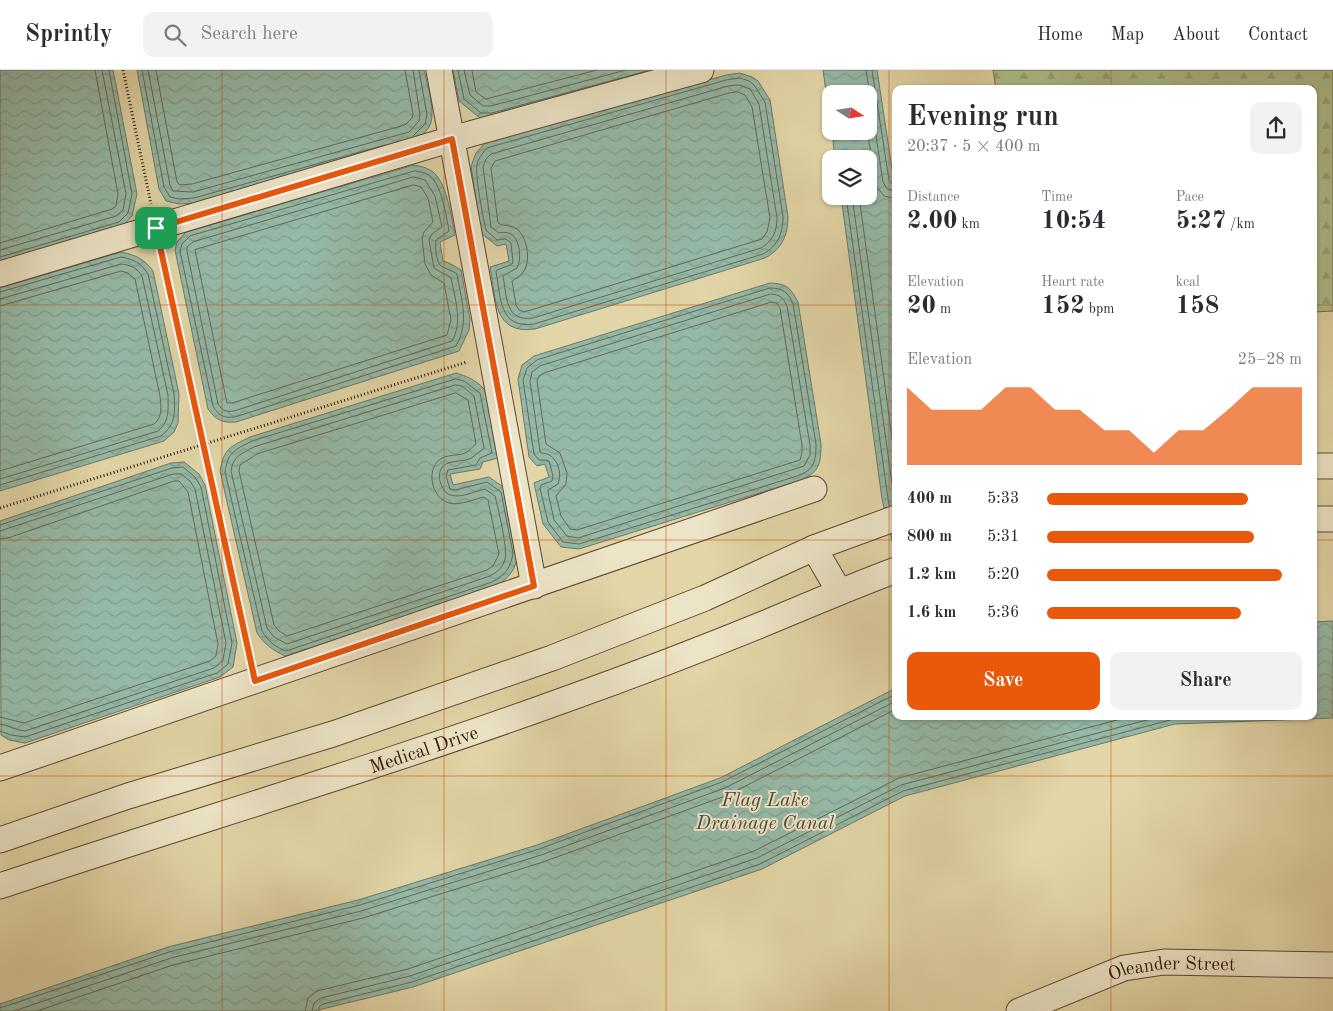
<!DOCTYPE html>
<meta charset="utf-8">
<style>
:root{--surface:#fff;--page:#f2f2f3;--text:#2b2b33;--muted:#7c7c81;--line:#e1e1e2;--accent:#ea580c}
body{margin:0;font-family:"Old Standard TT",serif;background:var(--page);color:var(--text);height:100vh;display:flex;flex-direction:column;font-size:19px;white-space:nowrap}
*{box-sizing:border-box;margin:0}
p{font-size:16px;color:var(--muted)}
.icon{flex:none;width:28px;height:28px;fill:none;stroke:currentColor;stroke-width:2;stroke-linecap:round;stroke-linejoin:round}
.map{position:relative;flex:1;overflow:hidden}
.sheet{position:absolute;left:892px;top:15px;width:425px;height:635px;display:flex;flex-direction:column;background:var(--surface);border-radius:10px;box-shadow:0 1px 4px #0004}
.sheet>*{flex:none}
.needle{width:32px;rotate:102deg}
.buttons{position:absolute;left:822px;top:15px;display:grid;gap:10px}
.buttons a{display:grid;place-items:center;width:55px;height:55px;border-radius:10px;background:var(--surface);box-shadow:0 1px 4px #0004;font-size:25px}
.pin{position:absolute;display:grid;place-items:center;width:42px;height:42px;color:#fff;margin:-21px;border-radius:10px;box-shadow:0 2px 8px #0006}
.round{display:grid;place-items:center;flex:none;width:52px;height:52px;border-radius:10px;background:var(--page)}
.summary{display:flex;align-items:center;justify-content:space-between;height:85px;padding:0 15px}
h1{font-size:28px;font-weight:700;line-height:38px}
.metrics{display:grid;grid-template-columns:repeat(3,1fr);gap:8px;height:85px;padding:5px 15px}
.metrics div{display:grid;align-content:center}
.metrics b{font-size:25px;font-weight:700}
.metrics small{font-size:14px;font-weight:400}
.metrics p{font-size:14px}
.chart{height:140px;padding:10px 15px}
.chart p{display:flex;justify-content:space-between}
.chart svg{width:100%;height:90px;margin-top:5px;fill:var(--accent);opacity:.7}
.primary-button{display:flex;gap:10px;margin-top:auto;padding:10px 15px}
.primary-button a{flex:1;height:58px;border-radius:10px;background:var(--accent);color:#fff;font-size:20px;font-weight:700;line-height:58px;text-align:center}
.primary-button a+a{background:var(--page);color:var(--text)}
ul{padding:0 15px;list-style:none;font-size:16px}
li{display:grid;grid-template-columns:80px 60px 1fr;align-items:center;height:38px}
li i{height:12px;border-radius:6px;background:var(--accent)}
header{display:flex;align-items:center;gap:30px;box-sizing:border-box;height:70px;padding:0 25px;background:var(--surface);border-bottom:1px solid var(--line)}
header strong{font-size:24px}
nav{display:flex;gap:28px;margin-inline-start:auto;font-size:18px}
.search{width:350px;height:45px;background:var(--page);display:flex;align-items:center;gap:12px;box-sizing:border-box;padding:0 18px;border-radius:10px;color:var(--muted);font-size:19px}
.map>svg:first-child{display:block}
.forest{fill:url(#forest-firs);stroke:#706a4a}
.water{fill:url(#water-waves);stroke:#6d7868}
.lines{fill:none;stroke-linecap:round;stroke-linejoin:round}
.shore{stroke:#646858;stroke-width:1}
.minor-casing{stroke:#5e4630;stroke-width:27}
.path{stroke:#321709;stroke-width:3;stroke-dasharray:1 2.5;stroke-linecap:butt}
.minor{stroke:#ece4c6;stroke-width:25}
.route-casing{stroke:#fff;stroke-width:10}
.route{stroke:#ea580c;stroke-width:6}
.grid{fill:none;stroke:#cd4f0c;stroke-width:1;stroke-opacity:0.55}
.labels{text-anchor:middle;stroke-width:4;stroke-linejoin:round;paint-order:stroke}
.street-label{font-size:19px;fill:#321709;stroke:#ece4c6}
.water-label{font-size:20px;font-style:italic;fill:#504838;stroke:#ece4c6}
</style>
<header>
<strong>Sprintly</strong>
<div class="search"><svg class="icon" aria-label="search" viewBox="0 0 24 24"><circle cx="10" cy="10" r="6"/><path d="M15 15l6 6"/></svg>Search here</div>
<nav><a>Home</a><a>Map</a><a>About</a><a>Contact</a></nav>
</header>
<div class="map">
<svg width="1333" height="941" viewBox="0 0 1333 941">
<defs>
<pattern id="forest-firs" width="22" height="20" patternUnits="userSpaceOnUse" patternTransform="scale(1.25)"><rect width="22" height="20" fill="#adbe8c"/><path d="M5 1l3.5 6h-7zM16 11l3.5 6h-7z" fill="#95a377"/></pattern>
<pattern id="water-waves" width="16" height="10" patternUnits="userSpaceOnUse" patternTransform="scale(1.25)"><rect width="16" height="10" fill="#95b9a7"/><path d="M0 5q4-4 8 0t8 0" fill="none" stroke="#819e8e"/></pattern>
</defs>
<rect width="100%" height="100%" fill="#e2d5a7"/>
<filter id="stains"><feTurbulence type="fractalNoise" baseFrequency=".004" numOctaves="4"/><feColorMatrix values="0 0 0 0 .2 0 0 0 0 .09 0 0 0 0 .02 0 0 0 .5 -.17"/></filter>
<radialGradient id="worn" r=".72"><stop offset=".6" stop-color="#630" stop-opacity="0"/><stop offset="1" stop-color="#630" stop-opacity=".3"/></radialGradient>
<polygon class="forest" points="993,0 1333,0 1333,241 1314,242 1314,19 996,19"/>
<g class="water">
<polygon points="0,0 113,0 137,124 132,146 123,156 0,192"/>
<path d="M137 0H424C427 14 437 44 429 57 426 62 419 67 415 72L195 133 179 134 166 131 159 119Z"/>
<polygon points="453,0 669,0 493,48 480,48 459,31"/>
<polygon points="823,0 877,0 896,125 896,487 882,429 841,126 869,126 869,89 835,89 832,61 869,61 869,24 831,24 831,58"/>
<path d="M740 3 752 7 758 11 770 30 788 147C788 165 782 179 765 188L535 259C493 265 496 228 490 197L509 191 506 174 497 176 481 163 471 96 476 83 485 73 726 5Z"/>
<path d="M414 95C419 96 425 97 430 100 447 109 451 147 455 165L440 172 443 191 449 193 461 200 470 249 469 260 459 281 236 352C222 353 216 350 208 339L175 180 177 172 186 162Z"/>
<path d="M121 182C136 185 144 189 153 201L179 324 178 353 174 362 164 371 0 421V218Z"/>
<path d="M770 213C787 214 790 217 798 232L821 374C821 395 819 403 798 411L579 479 561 477 543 454 534 413 549 407 545 394 537 396 529 387 518 309 522 295 534 286Z"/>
<path d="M456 303C466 306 476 310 483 318 488 324 496 376 498 388L483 392 480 399 450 404 453 415 489 407 506 419 518 483C516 500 509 508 495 517L285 586C273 580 265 575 257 563L220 401C224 378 230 377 250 367Z"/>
<polygon points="184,392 199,404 205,415 237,573 233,597 220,607 25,673 9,670 1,665 0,451 171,393"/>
<polygon points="1333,551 1333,648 1175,654 905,726 762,799 413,917 314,941 0,941 0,934 168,877 358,830 537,775 720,708 896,618 896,646 1314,646 1314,552"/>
</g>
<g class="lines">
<g class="shore">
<polyline points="142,0 164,117 170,127 179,129 194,128 385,75"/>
<polyline points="148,0 170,115 173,121 193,122 409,62 419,51 420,45 413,0"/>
<polyline points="156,0 177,112 180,115 192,114 405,55 412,48 413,44 405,0"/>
<polyline points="458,0 464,29 481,43 492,43 647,1"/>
<polyline points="464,0 470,25 483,36 491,36 626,0"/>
<polyline points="472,0 476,22 486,29 597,0"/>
<polyline points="866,0 883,112 887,119 896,122"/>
<polyline points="872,0 889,110 892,114 896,115"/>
<path d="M740 8 749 11 754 15 765 32 783 147C783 163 778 176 763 184L534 254C499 259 501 228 496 202L497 200 510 195 513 193 511 173 506 169 497 170 486 160C483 147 475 107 477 95 478 88 483 83 487 78L726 10Z"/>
<path d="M739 15 750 19 759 34 777 148C777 161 773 171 761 178L533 248C505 252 507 227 503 206L517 198C522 190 520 169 511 164 507 162 503 162 499 163L491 157 483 97 486 89 491 84 728 16Z"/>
<path d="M738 22 745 25 752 37 770 148 767 162 762 169 531 240 524 242 519 240 516 235 512 211C516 208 521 206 524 201 531 190 527 167 517 159 511 154 504 157 498 153L491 98 495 91 729 23Z"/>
<polyline points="867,61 877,117 884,126 896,129"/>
<polyline points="413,66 425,54 427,45 419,0"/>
<path d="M415 101C419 102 424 102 427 104 442 112 446 146 449 161L436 170C435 176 436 192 441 196 446 199 452 200 457 204 461 230 470 252 456 276L235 347C223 348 219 346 213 336L180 181 182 174 190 166Z"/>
<path d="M414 107 425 110 435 126 442 157 432 164 429 170 434 198 451 208C455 229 463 252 452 271L234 341C226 342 223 341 218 334L187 181V177L193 172Z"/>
<polygon points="414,115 421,117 428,128 433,152 424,162 422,169 425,194 431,205 444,213 451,250 447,265 232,333 227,333 195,180"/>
<polyline points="846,126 889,436"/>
<polyline points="852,126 895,435"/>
<polyline points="859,126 896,397"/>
<polyline points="0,173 112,139 116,136 118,124 95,0"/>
<polyline points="0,180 116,146 123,140 126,124 102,0"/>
<polyline points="0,187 119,152 128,143 132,124 109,0"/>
<path d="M770 218C783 218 788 222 793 234L816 374C816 392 814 400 797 406L579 474 563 472 548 452 540 418 541 415 552 411 553 406 549 391 545 390H539L534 384 523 310 527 298 537 290Z"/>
<path d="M0 222 121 187C133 189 141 193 148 204L174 324C175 343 176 354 161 366L0 415"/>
<path d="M771 224C780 225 783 227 787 236L810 375V385L804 396 578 468 567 466 554 450 548 422V420L558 414C563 401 556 383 541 383L540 381 530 311 532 302 540 296Z"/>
<path d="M0 229 121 194C131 195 137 198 142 206L168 325C168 339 170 351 158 361L0 409"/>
<polygon points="772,232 777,233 780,238 802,375 802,383 800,390 577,460 570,459 561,446 556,426 566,414 567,403 560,383 546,374 537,311 539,306 544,303"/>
<path d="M0 236 121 201 128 203 135 209 160 326C161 336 163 347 154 354L0 401"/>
<path d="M456 309 464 311 480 323 492 383 480 388 476 395 448 400 446 406 450 419 455 420 487 412 501 422 513 483C511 497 505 506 492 512L286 581C275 577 268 571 262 561L225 402C228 381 235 380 252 371Z"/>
<path d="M456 315 462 316 474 326 484 378C482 380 471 389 469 389 461 392 450 390 443 396 439 401 439 406 440 411 446 436 468 423 485 419L495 426C498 437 508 480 505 489 503 498 497 502 490 506L287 574 274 567 267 558 231 401C233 386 241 384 254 377Z"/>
<path d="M456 323 468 330 476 374C473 376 470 380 467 382 459 387 446 383 438 391 426 403 433 429 449 433 460 436 474 429 484 427L488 430 499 484 493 496 487 500 287 566 279 561 274 555 239 401 240 395 257 384Z"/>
<polyline points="0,455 172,398 183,397 195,407 201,417 232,573 228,594 217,603 25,667 11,665 0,661"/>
<path d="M0 461 173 404H181L190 411 195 419 226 573 223 590 214 598 25 661C15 660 8 655 0 654"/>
<polyline points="0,469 8,468 174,411 179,411 188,422 218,574 216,586 210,591 24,653 0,647"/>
<polyline points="0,938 169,882 360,835 539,779 722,712 896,624"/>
<polyline points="14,941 171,888 361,841 541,785 725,718 896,631"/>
<polyline points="37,941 173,895 363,848 543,792 728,725 896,639"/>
<polyline points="305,941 308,928 317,921 408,899 754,781 899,708 1132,646"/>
<polyline points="312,941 314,933 321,928 410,906 757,788 901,715 1162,646"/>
<polyline points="319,941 319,937 323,934 412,912 760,794 903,721 1174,649 1253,646"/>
</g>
<g class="minor-casing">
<g id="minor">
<polyline points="439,0 534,516"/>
<polyline points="0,204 452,69 701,0"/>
<polyline points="1314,396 1333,396"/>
<polyline points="1314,449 1333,449"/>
<polyline points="814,478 839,521"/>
<polyline points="0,698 814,419"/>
<polyline points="0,770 128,726 333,664 552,588 705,528 814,478 896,448"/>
<path id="s1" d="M0 816C189 753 380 697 567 629 634 605 702 579 768 552 811 534 853 516 896 500"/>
<path id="s2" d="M1019 941 1124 898 1164 892 1333 895"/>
</g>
</g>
<g class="path">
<polyline points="123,0 151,134"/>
<polyline points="161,182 249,586"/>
<polyline points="0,438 467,292"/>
</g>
<use href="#minor" class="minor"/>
</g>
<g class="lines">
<g class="route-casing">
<polygon id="route" points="452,69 534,516 255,611 156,158"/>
</g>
<use href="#route" class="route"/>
</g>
<path class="grid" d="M222 0V941M444 0V941M666 0V941M889 0V941M1111 0V19M0 235H896M1314 235H1333M0 470H896M1314 470H1333M1111 646V941M0 706H1333"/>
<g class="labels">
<g class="street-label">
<text dy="7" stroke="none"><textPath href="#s1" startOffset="445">Medical Drive</textPath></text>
<text dy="7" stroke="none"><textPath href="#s2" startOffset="161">Oleander Street</textPath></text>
</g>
<g class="water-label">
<text x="765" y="736">Flag Lake<tspan x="765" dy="23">Drainage Canal</tspan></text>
</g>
</g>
<rect width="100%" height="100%" filter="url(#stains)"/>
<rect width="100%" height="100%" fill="url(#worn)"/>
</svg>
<div class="buttons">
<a><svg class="needle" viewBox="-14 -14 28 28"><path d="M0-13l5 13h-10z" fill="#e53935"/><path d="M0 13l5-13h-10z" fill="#7c7c81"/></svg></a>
<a><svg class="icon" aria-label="layers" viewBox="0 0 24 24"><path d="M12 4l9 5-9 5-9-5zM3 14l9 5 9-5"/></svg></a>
</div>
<div class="pin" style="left:156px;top:158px;background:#1e9e55"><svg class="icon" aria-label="arrive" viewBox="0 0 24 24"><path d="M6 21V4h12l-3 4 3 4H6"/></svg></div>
<section class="sheet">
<div class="summary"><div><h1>Evening run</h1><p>20:37 · 5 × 400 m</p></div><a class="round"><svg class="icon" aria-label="share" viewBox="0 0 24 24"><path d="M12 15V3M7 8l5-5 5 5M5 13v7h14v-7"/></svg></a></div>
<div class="metrics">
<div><p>Distance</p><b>2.00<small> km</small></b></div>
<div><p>Time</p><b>10:54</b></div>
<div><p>Pace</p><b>5:27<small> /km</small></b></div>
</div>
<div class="metrics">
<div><p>Elevation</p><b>20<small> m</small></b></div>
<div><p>Heart rate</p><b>152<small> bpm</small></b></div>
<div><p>kcal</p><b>158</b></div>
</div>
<div class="chart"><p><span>Elevation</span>25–28 m</p>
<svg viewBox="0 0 160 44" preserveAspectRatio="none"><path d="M0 44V6L10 17L20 17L30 17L40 6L50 6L60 17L70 17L80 27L90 27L100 38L110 27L120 27L130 17L140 6L150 6L160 6V44z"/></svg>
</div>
<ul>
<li><b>400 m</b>5:33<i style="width:79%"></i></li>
<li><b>800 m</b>5:31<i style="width:81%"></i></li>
<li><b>1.2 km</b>5:20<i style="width:92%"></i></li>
<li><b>1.6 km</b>5:36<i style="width:76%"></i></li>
</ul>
<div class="primary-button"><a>Save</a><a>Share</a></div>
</section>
</div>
